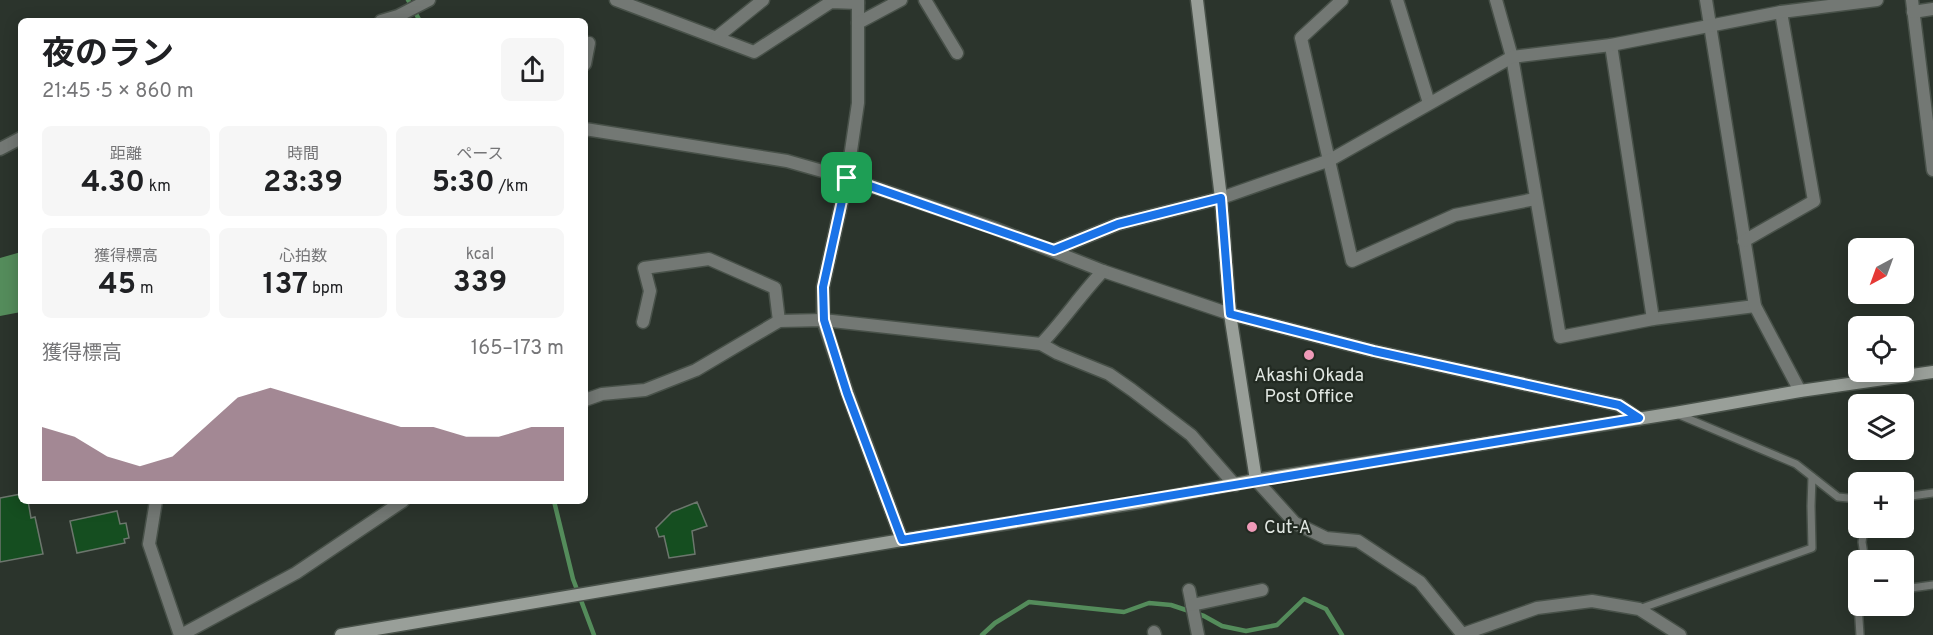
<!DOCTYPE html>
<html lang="ja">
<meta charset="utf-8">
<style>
:root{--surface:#fff;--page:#f6f6f6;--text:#202124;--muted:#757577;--accent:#7d5767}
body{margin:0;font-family:Overpass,"Noto Sans JP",sans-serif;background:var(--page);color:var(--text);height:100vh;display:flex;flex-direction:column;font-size:22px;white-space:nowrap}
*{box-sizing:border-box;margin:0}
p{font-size:20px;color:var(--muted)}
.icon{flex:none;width:33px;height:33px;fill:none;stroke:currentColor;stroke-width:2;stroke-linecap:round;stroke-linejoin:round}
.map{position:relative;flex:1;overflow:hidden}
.side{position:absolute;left:18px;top:18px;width:570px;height:486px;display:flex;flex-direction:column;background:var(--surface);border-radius:9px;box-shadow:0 3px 15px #0003}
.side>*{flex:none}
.needle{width:39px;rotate:221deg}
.controls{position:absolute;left:1848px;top:238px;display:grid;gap:12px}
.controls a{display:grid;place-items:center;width:66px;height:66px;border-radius:9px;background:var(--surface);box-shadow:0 3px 15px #0003;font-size:30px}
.pin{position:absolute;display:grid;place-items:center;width:51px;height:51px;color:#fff;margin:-26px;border-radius:12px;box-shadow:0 3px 9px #0006}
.round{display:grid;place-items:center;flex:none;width:63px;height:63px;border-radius:9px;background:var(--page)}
.head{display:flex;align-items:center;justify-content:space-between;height:102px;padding:0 24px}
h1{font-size:33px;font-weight:700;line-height:45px}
.metrics{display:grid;grid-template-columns:repeat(3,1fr);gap:9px;height:102px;padding:6px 24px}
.metrics div{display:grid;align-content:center;border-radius:9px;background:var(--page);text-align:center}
.metrics b{font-size:30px;font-weight:700}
.metrics small{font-size:16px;font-weight:400}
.metrics p{font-size:16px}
.chart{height:168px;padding:12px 24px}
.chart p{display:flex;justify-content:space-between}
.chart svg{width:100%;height:108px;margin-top:6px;fill:var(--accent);opacity:.7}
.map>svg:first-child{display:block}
.water{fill:#548c5b}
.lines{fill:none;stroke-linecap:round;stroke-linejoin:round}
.stream{stroke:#548c5b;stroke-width:4.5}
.building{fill:#154e20;stroke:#6c766d;stroke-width:1.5}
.lane-casing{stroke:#485149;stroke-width:10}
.street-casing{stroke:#485149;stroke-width:15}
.secondary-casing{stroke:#485149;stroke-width:15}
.lane{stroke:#737874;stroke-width:7}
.street{stroke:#737874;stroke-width:12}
.secondary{stroke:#999f99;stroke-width:12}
.route-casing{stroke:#fff;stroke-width:12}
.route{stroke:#1a73e8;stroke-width:8}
.poi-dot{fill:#ef9ab8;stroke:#222a22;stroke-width:2}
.labels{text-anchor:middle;stroke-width:4.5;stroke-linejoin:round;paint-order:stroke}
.poi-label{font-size:18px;fill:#e1e7e2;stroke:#222a22}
</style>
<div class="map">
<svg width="1933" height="635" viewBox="0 0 1933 635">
<rect width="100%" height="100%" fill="#2b342c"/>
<polygon class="water" points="21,252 21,312 0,316 0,258"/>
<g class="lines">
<g class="stream">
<polyline points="408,0 420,21"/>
<polyline points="554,501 573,579 594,635"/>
<polyline points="982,635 995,623 1029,602 1124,612 1149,603 1171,605 1204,616 1222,626 1246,631 1277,625 1304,599 1326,609 1342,635"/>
</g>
</g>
<g class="building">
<polygon points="21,494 21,501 28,501 31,518 35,517 43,554 0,562 0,498"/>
<polygon points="697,502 707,526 692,531 695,554 669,558 664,536 659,537 656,528 672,512"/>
<polygon points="117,511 120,524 126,523 129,538 124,539 125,543 77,553 70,521"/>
</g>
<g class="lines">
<g class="lane-casing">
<g id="lane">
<polyline points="1677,414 1796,464 1838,497 1858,499"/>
<polyline points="1904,497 1933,493"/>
<polyline points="1864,528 1862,542 1865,561"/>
<polyline points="1858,588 1857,589 1860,635"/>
<polyline points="1904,589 1933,585"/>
<polyline points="1639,609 1812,548 1811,506 1812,477"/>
</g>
</g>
<g class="street-casing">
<g id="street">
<polyline points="616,0 754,52 831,2 858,3"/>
<polyline points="858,0 858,103 847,178 823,287 823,320 847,392 902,540"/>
<polyline points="925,0 957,53"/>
<polyline points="1342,0 1301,38 1352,261 1455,215 1535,199"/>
<polyline points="1397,0 1429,103"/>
<polyline points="1496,0 1512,57 1560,337 1653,319 1755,306"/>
<polyline points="1706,0 1755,306 1800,391"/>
<polyline points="1912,0 1933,170"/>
<polyline points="1913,12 1933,9"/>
<polyline points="381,21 398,16 429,0"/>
<polyline points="858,23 901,0"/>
<polyline points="717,37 763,0"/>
<polyline points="1611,45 1653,319"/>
<polyline points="585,64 589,43"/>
<polyline points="585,129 787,161 847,178 994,228 1103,271 1230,314 1374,351 1619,405 1639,419"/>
<polyline points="0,149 21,138"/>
<polyline points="1744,241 1814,201 1781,12"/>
<polyline points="1054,250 1118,224 1221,198 1330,160 1512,57 1611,45 1781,12 1877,0"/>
<polyline points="643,322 650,291 644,268 709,259 775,288 779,321"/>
<path d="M1041 344C1064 320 1081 294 1103 271"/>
<polyline points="585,400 602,394 645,390 696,370 779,321 823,320 1041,344 1057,353 1109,374 1132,390 1191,435 1235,485"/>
<polyline points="1256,480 1295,523 1326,538 1358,541 1420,582 1463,635"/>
<polyline points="156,501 149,544 180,635"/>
<polyline points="1189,590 1198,635"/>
<polyline points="1192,605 1262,590"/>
<polyline points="1154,632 1155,635"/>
<polyline points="1463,634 1537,608 1592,601 1639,609 1680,635"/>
<polyline points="181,635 296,573 403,501"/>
</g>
</g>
<g class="secondary-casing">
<g id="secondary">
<polyline points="1197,0 1221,198 1230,314 1256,480"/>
<polyline points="341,635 902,540 1141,502 1256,480 1675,413 1800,391 1933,372"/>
</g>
</g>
<use href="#lane" class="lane"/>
<use href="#street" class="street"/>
<use href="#secondary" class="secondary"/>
</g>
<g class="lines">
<g class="route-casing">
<polygon id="route" points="847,178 1054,250 1118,224 1221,198 1230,314 1374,351 1619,405 1639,418 902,540 847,393 824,320 823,287"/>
</g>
<use href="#route" class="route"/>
</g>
<g class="poi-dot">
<circle cx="1309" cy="355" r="6"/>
<circle cx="1252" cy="527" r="6"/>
</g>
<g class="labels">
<g class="poi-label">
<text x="1309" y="381">Akashi Okada<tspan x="1309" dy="21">Post Office</tspan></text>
<text x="1264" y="533" text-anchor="start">Cut-A</text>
</g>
</g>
</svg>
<div class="controls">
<a><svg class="needle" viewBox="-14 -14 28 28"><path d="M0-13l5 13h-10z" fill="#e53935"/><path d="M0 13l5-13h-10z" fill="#757577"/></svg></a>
<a><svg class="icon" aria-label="locate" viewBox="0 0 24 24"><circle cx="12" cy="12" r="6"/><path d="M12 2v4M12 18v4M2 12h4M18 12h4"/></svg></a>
<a><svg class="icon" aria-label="layers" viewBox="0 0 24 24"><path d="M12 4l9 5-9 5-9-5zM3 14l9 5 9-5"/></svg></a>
<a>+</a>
<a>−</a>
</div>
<div class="pin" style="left:847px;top:178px;background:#1e9e55"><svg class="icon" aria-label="arrive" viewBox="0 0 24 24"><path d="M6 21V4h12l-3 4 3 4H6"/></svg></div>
<section class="side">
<div class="head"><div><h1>夜のラン</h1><p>21:45 · 5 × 860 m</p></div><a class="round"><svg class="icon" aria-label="share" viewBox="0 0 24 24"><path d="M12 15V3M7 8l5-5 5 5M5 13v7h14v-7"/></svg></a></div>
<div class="metrics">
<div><p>距離</p><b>4.30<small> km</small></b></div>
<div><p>時間</p><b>23:39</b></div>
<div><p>ペース</p><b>5:30<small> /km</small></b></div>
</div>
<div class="metrics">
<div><p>獲得標高</p><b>45<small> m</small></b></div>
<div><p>心拍数</p><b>137<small> bpm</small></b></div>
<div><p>kcal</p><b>339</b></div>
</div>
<div class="chart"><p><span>獲得標高</span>165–173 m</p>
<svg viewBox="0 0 160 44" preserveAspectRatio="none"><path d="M0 44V22L10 26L20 34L30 38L40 34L50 22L60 10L70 6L80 10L90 14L100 18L110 22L120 22L130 26L140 26L150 22L160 22V44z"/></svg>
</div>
</section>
</div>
